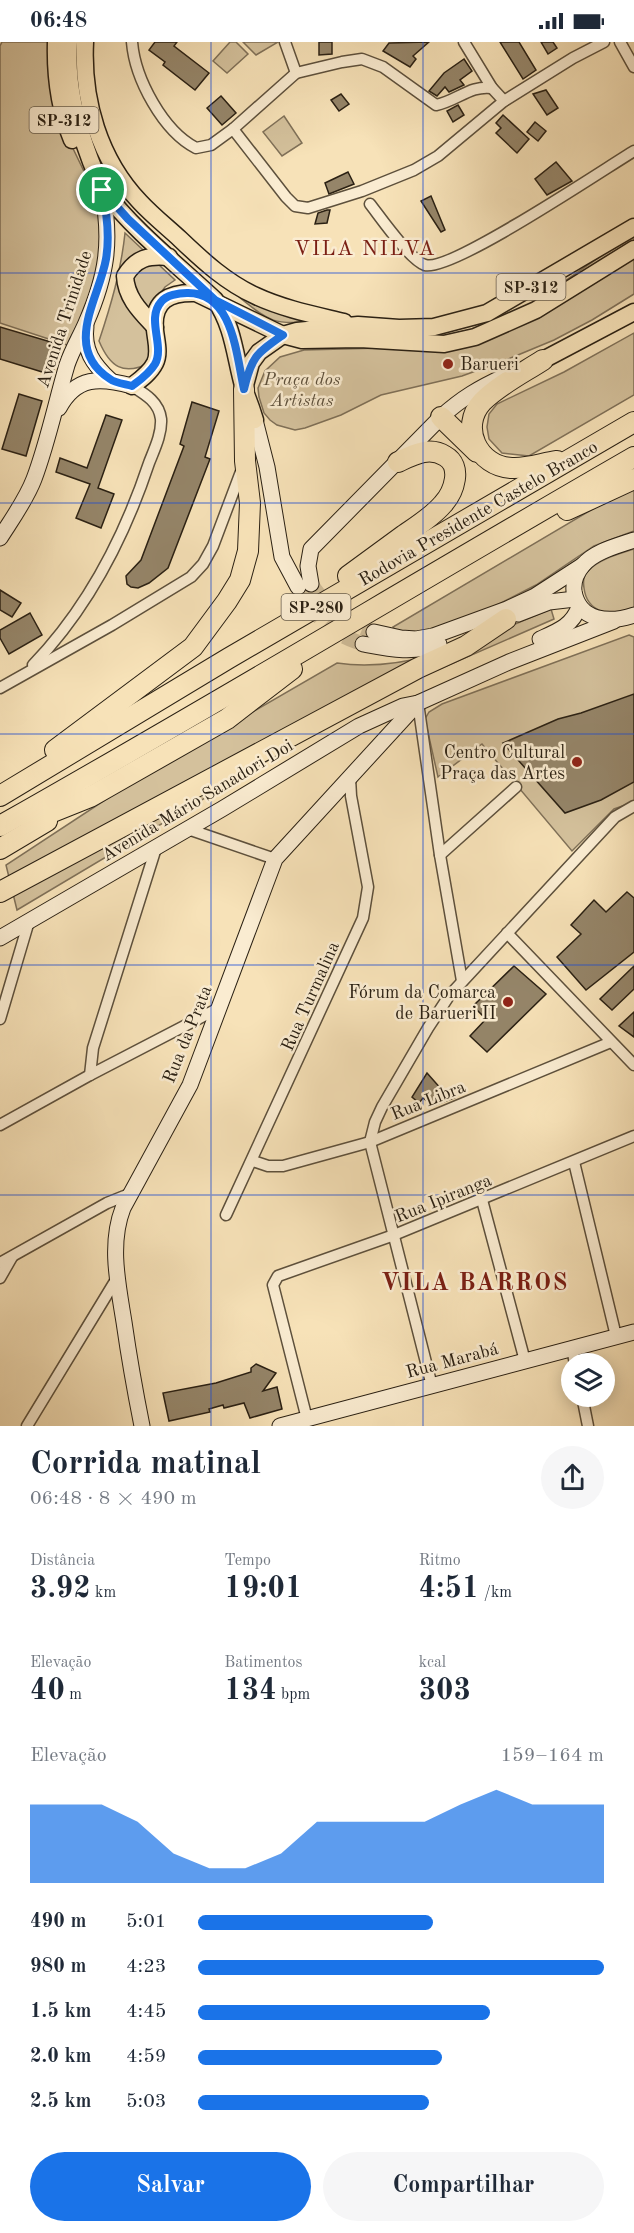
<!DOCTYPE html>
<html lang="pt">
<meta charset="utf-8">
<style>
:root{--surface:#fff;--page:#f6f6f7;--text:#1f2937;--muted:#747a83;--accent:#1a73e8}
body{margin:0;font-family:"Old Standard TT",serif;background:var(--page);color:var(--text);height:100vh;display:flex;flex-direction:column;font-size:22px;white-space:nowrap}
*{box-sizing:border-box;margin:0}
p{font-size:20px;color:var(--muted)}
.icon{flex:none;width:33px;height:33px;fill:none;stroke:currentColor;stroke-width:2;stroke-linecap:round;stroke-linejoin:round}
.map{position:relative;height:1384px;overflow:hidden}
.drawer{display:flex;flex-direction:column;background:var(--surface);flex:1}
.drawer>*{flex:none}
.fabs{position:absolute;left:561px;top:1311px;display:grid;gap:12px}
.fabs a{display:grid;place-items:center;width:54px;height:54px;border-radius:50%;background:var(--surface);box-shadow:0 3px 15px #0003;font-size:30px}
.pin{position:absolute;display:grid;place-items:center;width:51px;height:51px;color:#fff;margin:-26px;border:3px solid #fff;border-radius:50%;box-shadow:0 2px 6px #0007}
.round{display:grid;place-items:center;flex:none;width:63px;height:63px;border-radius:32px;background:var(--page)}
.head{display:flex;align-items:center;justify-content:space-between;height:102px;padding:0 30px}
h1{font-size:33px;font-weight:800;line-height:45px}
.metrics{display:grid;grid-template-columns:repeat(3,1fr);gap:9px;height:102px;padding:6px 30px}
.metrics div{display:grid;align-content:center}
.metrics b{font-size:30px;font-weight:800}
.metrics small{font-size:16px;font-weight:400}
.metrics p{font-size:16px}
.chart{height:168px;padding:12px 30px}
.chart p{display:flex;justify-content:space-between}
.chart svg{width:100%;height:108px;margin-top:6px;fill:var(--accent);opacity:.7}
.action{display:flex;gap:12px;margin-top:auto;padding:12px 30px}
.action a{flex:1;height:69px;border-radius:36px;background:var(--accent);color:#fff;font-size:24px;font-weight:800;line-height:69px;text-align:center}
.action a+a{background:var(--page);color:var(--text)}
ul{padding:0 30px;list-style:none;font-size:20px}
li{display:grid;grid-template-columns:96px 72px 1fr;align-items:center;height:45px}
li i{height:15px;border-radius:8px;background:var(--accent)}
.status{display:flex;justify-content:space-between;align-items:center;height:42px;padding:0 30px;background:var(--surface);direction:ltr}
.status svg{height:16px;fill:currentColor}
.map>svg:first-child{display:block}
.green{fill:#d4c19c;stroke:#7f7058;stroke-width:1.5}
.building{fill:#958569;stroke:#2a2013;stroke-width:1.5}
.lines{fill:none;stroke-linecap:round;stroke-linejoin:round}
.secondary-tunnel{stroke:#cebb97;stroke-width:15;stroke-dasharray:15 8;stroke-linecap:butt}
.street-casing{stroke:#5d503c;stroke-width:13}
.secondary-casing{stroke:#2a2013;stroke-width:17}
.primary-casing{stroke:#2a2013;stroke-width:19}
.highway-casing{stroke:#2a2013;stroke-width:22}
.street{stroke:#faecd1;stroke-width:10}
.secondary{stroke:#faecd1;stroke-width:15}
.primary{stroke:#f7e2b8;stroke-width:16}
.highway{stroke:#f7e2b8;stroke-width:20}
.route-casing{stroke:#fff;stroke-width:12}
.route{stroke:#1a73e8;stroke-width:8}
.grid{fill:none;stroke:#1d4ed8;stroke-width:1.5;stroke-opacity:0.55}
.poi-dot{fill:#8f2418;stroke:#faecd1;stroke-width:2}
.labels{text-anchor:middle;stroke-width:5;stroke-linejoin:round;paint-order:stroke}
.shield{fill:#faecd1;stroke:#685d4c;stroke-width:1.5}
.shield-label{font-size:16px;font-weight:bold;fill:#2a2013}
.street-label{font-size:18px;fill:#2a2013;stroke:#faecd1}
.poi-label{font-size:18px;fill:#2a2013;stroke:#faecd1;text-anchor:end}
.park-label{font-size:18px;font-style:italic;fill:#5d503c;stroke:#faecd1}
.quarter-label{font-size:21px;letter-spacing:1.5px;fill:#7a1f14;stroke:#faecd1}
.district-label{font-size:24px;font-weight:bold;letter-spacing:1.5px;fill:#7a1f14;stroke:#faecd1}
</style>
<div class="status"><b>06:48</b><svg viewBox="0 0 49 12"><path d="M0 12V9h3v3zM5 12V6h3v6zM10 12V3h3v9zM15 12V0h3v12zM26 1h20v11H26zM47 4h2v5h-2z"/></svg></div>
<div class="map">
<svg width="634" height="1384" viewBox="0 0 634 1384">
<rect width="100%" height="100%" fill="#f7e2b8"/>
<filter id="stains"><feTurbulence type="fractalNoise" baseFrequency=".00333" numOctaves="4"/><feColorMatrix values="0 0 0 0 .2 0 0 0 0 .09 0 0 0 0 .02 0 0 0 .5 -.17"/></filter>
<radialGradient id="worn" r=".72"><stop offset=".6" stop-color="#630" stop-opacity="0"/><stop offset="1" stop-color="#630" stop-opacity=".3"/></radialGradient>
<g class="green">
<polygon points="2,0 52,0 67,94 92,146 102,174 101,226 70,304 0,281 0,4"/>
<polygon points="230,0 236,0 248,12 227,31 213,19"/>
<polygon points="243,0 278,0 256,13"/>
<polygon points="284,74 302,101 282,114 263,90"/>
<path d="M125 191 175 238 165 245 152 263 150 321C123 334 110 325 99 299 111 263 121 229 125 191Z"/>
<polygon points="634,191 634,252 592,278 554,298 506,318 462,334 381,353 341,373 305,386 295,388 277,383 270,378 264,371 259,355 258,346 265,329 280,315 304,308 382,306 468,293 536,259"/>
<path d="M239 255 258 264 313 279C274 284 269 279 239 255Z"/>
<polygon points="634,291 634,353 529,414 502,411 489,397 487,385 489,372 497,362 564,330"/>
<polygon points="634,446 634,489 594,504 536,543 493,565 419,593 396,589 393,585 608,458"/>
<path d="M634 507V568C613 575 587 572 584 546 583 540 583 534 588 529 599 517 619 512 634 507Z"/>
<path d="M551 567 554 577 373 656 17 868 6 823 137 737 337 621C412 632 483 595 551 567Z"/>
<polygon points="629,593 634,595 634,760 614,767 572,809 482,702 438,735 425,677 429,670 442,662"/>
</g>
<g class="building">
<polygon points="155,0 177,0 174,4 209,31 195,48 163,23 165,20 149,8"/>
<polygon points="319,0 332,0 332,12 319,13"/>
<polygon points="429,0 413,14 416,17 410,25 383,9 389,1"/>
<polygon points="500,0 519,0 536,28 523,37"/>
<polygon points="541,0 553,0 557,6 548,12"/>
<polygon points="464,17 472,29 460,38 464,43 449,50 445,45 437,54 429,49 444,31"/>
<polygon points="546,48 558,66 547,73 533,52"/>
<polygon points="341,52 349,62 339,69 331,58"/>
<polygon points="221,54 236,71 222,83 207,66"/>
<polygon points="458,63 464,73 453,80 447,69"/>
<polygon points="503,73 529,97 517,111 496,91 501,86 496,81"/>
<polygon points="535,80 546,89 538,99 527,90"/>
<polygon points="556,120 572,139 547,153 535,137"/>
<polygon points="348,130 354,142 329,152 325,141"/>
<polygon points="431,154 445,188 441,190 421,159"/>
<polygon points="327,168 330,168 327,181 315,182 318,171"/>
<polygon points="0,285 61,303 52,333 0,317"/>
<polygon points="19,352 42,359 26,414 2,407"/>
<polygon points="192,360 219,369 205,415 210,417 168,526 149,541 138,546 131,545 127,542 126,534 141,518 184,404 180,402"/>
<polygon points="106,373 122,378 98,446 114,452 101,486 76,476 90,442 56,430 60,416 87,426"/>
<polygon points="0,548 21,561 12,575 0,568"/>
<polygon points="30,571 42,593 9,612 0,596 0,588"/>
<polygon points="634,652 634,740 601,758 565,771 503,701 558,677 581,671"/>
<polygon points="627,850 634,856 634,910 586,948 557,915 581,892 571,883 594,858 606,870"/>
<polygon points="514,924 546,952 487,1010 470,994 486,977 473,964"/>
<polygon points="634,924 634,947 612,968 600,957"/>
<polygon points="634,970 634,995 619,984"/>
<polygon points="427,1031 442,1048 454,1056 433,1064 423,1056 419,1061 412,1055"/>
<polygon points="256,1322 276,1331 263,1349 277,1345 282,1367 250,1376 244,1361 224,1366 223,1363 209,1367 210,1370 169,1379 163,1351 216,1341 251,1330 251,1326"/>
</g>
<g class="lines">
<g class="secondary-tunnel">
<path d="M311 542C331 570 341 579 374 590"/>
<path d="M298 545C318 576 327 590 363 602"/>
</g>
<g class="street-casing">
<g id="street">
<path d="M132 0C135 37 163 89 196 106L211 103 233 87 296 31 342 20 362 17 383 25 436 63C457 59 470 43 492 46"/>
<polyline points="285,0 296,31"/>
<polyline points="464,0 492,46 504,59"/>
<polyline points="620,0 634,25"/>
<polyline points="233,87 286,155 295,164 308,166 362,149 414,128 438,114 504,59 573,16 604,0"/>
<path d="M370 162C381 176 410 218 425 223 450 231 604 127 634 109"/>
<path d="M33 623C88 566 124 496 149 421 154 408 162 392 161 377 159 360 145 352 132 344"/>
<polyline points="0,646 112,583 191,535 203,522 213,504 242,427"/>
<polyline points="418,661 440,813 462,939"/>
<polyline points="188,787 275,817"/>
<polyline points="440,813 516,745"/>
<polyline points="507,891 634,1023"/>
<polyline points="0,977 29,879"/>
<polyline points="90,1033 93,1006 156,806"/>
<polyline points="0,1083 90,1033 219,966"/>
<polyline points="253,1119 268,1124 283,1124 370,1100 611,1000"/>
<polyline points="574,1120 616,1294"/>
<polyline points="482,1158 525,1319"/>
<polyline points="226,1173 363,876 368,845 351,754 350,736"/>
<polyline points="0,1221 107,1161 132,1151"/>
<polyline points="0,1236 12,1215"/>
<polyline points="572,1306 575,1322"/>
<polyline points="432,1344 370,1100 375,1080 382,1065 428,986 449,954 615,775 634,764"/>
<polyline points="582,1354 588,1384"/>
<polyline points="307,1377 273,1243 278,1234 394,1193 634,1094"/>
<polyline points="27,1384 117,1236"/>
</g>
</g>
<g class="secondary-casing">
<g id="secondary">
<path d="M86 284C83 308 93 322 110 338"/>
<path d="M59 366C76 334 100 335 132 344"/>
<polyline points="255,378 267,425 282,515 298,545"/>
<path d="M0 496C12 477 26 458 34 437 48 400 56 360 67 323 72 308 80 295 86 281 107 233 112 199 102 148"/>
<path d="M634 498C617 504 595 509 583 523 577 530 573 540 574 549 579 580 610 581 634 573"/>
<path d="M311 542 308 524 311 507 441 375C462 356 479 346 505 334"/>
<polyline points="518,572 549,560 575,557"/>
<polyline points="374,590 401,596 416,597 433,594 507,567 535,554 583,523"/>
<path d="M540 597C558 589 572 584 579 565"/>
<path d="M363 602C390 607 413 612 439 602"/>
<polyline points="0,896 222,767 359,684 403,664 418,661 509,620 614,579"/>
<path d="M142 1384C135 1349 129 1315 124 1280 118 1242 109 1202 123 1166L190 1043 275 817 418 661"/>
<polyline points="280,1384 634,1290"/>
</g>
</g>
<g class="primary-casing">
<g id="primary">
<path d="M56 0C55 35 59 66 72 98"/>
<path d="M69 0C66 43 76 80 91 120 95 129 98 141 104 149 132 187 180 225 215 258 234 285 235 316 244 347 248 357 252 368 255 378"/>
<path d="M85 0C82 58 99 117 140 160 152 173 167 185 180 197 203 219 227 241 256 254 284 267 315 273 344 280"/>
<path d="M155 285C141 270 126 256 125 234 136 216 148 213 169 215"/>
<polyline points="543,318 634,270"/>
<path d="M132 344C140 338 150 331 155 321 160 311 156 299 155 288 152 258 170 250 196 251L283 293 302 298 360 297 444 302 475 295 536 268 634 207"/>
<polyline points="244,347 251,321 259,310 283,293 297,289 358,283 399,286 434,285 487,271 634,185"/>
</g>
</g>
<g class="highway-casing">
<g id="highway">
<path d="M543 318C523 331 499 343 482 360 459 385 478 425 512 426 526 427 543 421 557 419"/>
<polyline points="441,375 477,410"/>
<polyline points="567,468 634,437"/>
<path d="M348 534C367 520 385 507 404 493 417 484 432 475 443 462 454 450 463 424 445 414 429 404 413 413 398 420"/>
<polyline points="55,708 193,605 227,559 240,538 248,509 250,461 245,419 244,347"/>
<polyline points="0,754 229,616 634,380"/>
<polyline points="30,779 90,755 227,677 292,627"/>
<path d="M0 784C213 664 422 537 634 415"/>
<polyline points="0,807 47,779"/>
<polyline points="0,850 418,626 466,604 506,577"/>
</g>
</g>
<use href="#street" class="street"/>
<use href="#secondary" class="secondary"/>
<use href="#primary" class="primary"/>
<use href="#highway" class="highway"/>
</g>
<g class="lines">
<g class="route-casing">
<path id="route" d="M102 148C107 171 110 194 106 217 99 257 62 306 110 337 115 341 125 342 132 344 140 338 149 332 155 322 165 304 146 277 161 260 166 253 179 251 187 251 233 250 236 312 244 347 252 314 256 312 283 293L215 258 128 177 102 148"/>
</g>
<use href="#route" class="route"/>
</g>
<path class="grid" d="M211 0V1384M423 0V1384M0 231H634M0 461H634M0 692H634M0 923H634M0 1153H634"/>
<g class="poi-dot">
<circle cx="448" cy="322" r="6"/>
<circle cx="577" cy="720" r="6"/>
<circle cx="508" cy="960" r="6"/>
</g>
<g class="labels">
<g class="shield">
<rect x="29.5" y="65" width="69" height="26" rx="4.5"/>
<rect x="496.5" y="232" width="69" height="26" rx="4.5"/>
<rect x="281.5" y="552" width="69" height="26" rx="4.5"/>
</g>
<g class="shield-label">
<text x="64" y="84">SP-312</text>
<text x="531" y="251">SP-312</text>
<text x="316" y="571">SP-280</text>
</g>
<g class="street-label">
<text transform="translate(64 277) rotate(-72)" y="6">Avenida Trinidade</text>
<text transform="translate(478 471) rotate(-30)" y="6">Rodovia Presidente Castelo Branco</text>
<text transform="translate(197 758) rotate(-31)" y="6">Avenida Mário Sanadori Doi</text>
<text transform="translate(310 954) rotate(-66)" y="6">Rua Turmalina</text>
<text transform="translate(187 992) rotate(-68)" y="6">Rua da Prata</text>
<text transform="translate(428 1058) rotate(-22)" y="6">Rua Libra</text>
<text transform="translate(443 1156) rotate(-22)" y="6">Rua Ipiranga</text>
<text transform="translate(452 1318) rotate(-15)" y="6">Rua Marabá</text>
</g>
<g class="poi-label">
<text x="460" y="328" text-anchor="start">Barueri</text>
<text x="565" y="716">Centro Cultural<tspan x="565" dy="21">Praça das Artes</tspan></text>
<text x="496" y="956">Fórum da Comarca<tspan x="496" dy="21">de Barueri II</tspan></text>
</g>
<g class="park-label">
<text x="302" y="343">Praça dos<tspan x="302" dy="21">Artistas</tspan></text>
</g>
<g class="quarter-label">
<text x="365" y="213">VILA NILVA</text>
</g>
<g class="district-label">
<text x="475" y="1248">VILA BARROS</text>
</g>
</g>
<rect width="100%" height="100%" filter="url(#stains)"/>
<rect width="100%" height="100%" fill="url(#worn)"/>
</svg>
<div class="fabs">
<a><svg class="icon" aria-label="layers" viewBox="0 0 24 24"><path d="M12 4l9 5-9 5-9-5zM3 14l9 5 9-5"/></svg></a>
</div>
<div class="pin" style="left:102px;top:148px;background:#1e9e55"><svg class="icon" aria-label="arrive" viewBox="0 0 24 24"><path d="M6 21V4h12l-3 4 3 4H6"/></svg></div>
</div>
<section class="drawer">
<div class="head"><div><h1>Corrida matinal</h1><p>06:48 · 8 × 490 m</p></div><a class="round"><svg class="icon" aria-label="share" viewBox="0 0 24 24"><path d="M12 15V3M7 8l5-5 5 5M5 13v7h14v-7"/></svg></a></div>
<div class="metrics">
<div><p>Distância</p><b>3.92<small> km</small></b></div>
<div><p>Tempo</p><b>19:01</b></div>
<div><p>Ritmo</p><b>4:51<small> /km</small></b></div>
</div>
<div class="metrics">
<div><p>Elevação</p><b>40<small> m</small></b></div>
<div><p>Batimentos</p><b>134<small> bpm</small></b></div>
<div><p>kcal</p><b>303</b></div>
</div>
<div class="chart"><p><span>Elevação</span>159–164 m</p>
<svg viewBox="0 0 160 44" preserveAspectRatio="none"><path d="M0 44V12L10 12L20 12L30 19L40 32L50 38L60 38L70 32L80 19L90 19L100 19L110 19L120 12L130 6L140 12L150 12L160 12V44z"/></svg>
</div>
<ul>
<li><b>490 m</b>5:01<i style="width:58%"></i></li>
<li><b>980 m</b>4:23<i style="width:100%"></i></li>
<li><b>1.5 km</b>4:45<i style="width:72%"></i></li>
<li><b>2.0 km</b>4:59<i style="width:60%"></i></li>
<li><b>2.5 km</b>5:03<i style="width:57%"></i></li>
</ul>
<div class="action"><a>Salvar</a><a>Compartilhar</a></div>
</section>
